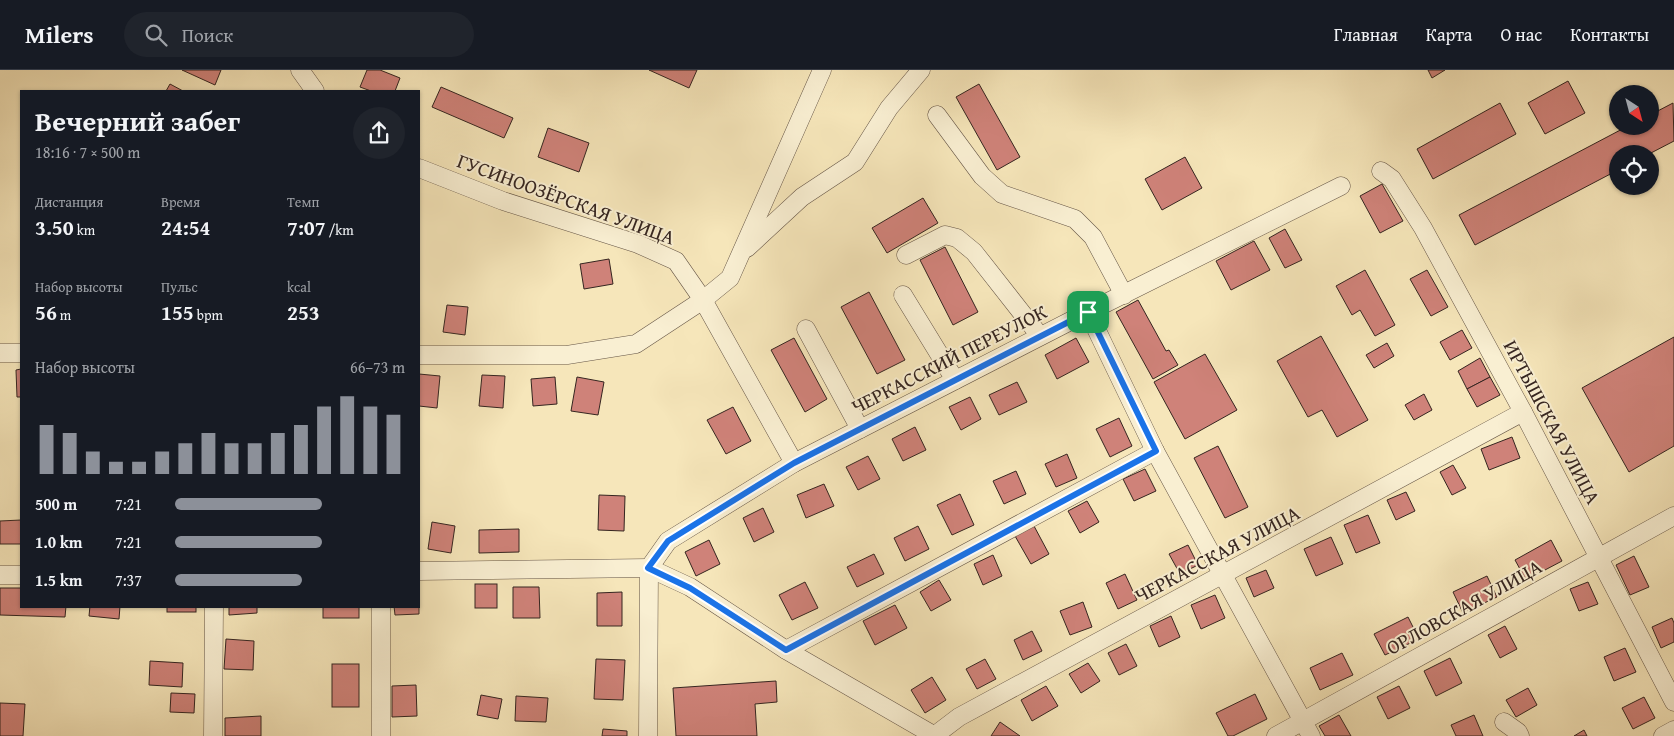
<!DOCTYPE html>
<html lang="ru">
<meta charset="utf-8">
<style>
:root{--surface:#171b24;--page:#20242c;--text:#f1f3f6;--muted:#9ea1a6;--line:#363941;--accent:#8c9099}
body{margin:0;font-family:"Gentium Book Plus",serif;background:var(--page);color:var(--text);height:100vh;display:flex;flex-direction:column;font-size:19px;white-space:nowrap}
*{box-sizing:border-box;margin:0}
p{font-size:16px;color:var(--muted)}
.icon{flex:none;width:28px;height:28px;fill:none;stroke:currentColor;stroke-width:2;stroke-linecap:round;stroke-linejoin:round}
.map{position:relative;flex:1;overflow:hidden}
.panel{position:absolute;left:20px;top:20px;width:400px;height:518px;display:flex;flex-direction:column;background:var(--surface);border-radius:0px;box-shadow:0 1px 4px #0004}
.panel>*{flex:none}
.needle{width:32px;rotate:144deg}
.controls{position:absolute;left:1609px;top:15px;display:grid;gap:10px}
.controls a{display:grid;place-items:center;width:50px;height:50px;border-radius:50%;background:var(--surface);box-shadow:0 1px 4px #0004;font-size:25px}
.pin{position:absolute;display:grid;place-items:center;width:42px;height:42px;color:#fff;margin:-21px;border-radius:10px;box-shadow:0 2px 8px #0006}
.round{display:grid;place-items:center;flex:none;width:52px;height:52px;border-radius:26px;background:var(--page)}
.summary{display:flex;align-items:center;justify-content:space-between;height:85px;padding:0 15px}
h1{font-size:28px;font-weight:600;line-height:38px}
.figures{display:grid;grid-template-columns:repeat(3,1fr);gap:8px;height:85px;padding:5px 15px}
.figures div{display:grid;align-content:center}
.figures b{font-size:21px;font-weight:600}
.figures small{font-size:14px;font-weight:400}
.figures p{font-size:14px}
.chart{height:140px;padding:10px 15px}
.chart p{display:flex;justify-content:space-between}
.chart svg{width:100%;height:90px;margin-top:5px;stroke:var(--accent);stroke-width:6}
ul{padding:0 15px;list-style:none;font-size:16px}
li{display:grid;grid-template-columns:80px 60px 1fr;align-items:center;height:38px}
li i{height:12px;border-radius:6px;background:var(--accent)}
header{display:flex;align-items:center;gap:30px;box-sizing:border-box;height:70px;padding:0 25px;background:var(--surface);border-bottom:1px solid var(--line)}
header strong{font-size:24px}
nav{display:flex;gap:28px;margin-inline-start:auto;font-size:18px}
.search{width:350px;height:45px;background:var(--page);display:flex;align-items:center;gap:12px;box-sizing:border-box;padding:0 18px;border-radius:28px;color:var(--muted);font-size:19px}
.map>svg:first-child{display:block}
.building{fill:#cf8279;stroke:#352520}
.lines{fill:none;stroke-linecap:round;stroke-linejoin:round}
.minor-casing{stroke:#655546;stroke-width:19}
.minor{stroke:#f9efd2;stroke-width:18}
.route-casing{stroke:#fff;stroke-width:10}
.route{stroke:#1a73e8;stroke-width:6}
.labels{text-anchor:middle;stroke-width:4;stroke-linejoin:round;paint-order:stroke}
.street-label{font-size:20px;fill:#352520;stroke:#f9efd2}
</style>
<header>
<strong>Milers</strong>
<div class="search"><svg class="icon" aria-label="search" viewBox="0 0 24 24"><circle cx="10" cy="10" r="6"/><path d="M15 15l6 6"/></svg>Поиск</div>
<nav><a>Главная</a><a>Карта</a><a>О нас</a><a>Контакты</a></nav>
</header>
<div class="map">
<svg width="1674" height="666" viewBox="0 0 1674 666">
<rect width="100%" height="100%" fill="#f6e6ba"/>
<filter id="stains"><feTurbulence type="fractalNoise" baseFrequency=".004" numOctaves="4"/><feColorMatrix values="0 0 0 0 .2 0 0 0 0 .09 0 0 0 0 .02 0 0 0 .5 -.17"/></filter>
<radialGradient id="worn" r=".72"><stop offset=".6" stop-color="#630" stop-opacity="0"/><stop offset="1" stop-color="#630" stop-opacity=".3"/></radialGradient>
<g class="building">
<polygon points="182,0 221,0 215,15"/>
<polygon points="367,0 380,0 400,8 395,21 371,21 360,17"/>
<polygon points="649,0 697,0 689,18"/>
<polygon points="1428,0 1445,0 1432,8"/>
<polygon points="1568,11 1585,43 1545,64 1528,33"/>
<polygon points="170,14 183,21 166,21"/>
<polygon points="979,14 1020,87 997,100 956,27"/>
<polygon points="441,17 513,48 504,68 432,37"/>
<polygon points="1500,33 1516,64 1433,109 1417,79"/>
<polygon points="1673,33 1674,71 1649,84 1618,84 1618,100 1475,175 1459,145 1628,56 1650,56 1650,45"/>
<polygon points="548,58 589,73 579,102 538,87"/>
<polygon points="1185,87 1202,118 1162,140 1145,109"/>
<polygon points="1382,114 1403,151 1380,163 1360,126"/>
<polygon points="923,128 938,153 887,183 872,158"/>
<polygon points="1285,159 1302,190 1285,198 1269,168"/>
<polygon points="1254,171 1270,200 1231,220 1216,191"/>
<polygon points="945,177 978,242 953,255 920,190"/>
<polygon points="609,189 613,214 584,219 580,194"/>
<polygon points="1365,200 1395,255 1375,266 1360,240 1352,245 1336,216"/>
<polygon points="1427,200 1448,237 1431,246 1410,209"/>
<polygon points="869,222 905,290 877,304 841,237"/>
<polygon points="1138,230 1166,281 1169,280 1178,295 1153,309 1116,242"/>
<polygon points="447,235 468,237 465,265 443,262"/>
<polygon points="1462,260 1472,278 1450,290 1440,272"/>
<polygon points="1321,266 1368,350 1337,367 1322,340 1308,347 1277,291"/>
<polygon points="1674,267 1674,376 1629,402 1582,318"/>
<polygon points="794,268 827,329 805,342 771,280"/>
<polygon points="1076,268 1089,292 1057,309 1045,285"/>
<polygon points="1387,273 1394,286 1374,298 1366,285"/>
<polygon points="1205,284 1237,340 1185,369 1154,312"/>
<polygon points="1480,288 1490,307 1467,319 1458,301"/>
<polygon points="21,299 21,327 17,327 16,300"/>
<polygon points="419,304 440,306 437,338 419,336"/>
<polygon points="482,305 505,306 503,338 479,336"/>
<polygon points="555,307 557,334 533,336 531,309"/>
<polygon points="577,307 604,312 598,345 571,341"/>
<polygon points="1490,307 1500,325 1477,337 1467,319"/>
<polygon points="1017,312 1027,332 999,345 989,325"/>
<polygon points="1424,324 1432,340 1414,350 1405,335"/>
<polygon points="970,327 981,349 961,360 949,337"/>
<polygon points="733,337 751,371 726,384 707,350"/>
<polygon points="1119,348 1132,376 1110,387 1096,359"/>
<polygon points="915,357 926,380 903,391 892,369"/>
<polygon points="1512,367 1520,388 1489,400 1481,379"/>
<polygon points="1218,376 1248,437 1225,448 1194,388"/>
<polygon points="1067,384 1077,408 1056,417 1045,394"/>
<polygon points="868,386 880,409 858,420 846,397"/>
<polygon points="1453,395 1466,418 1452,425 1440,402"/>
<polygon points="1145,399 1156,421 1134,431 1123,409"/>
<polygon points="1016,401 1026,424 1004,434 993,411"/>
<polygon points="824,414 834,436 806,448 797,425"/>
<polygon points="1406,422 1415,441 1396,450 1387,430"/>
<polygon points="960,424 974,455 952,465 937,435"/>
<polygon points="599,425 625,426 624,461 598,460"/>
<polygon points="1087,431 1099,452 1080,463 1068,441"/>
<polygon points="763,438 774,462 754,472 743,448"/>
<polygon points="1368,445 1380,473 1356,483 1344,455"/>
<polygon points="21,450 21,474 0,474 0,451"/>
<polygon points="432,452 455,456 451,483 428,479"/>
<polygon points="918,456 929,479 905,491 894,468"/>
<polygon points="1034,456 1049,484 1031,494 1015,466"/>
<polygon points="519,459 519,482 479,483 479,460"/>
<polygon points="1331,467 1343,494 1316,506 1304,479"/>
<polygon points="709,470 720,494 696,506 685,482"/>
<polygon points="1551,470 1562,491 1526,510 1515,490"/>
<polygon points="1188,475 1198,495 1180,504 1169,484"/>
<polygon points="874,484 884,504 857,517 847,497"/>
<polygon points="993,485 1002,506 983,515 974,494"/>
<polygon points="1634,486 1649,517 1630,525 1616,495"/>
<polygon points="1266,500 1274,518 1254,527 1246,508"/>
<polygon points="1125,504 1137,530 1118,539 1106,513"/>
<polygon points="1487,506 1497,527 1463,543 1453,522"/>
<polygon points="939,510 951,530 931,541 920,522"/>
<polygon points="805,512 818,538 792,550 779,525"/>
<polygon points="1588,512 1598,534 1579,541 1570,519"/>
<rect x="475" y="514" width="22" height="24"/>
<polygon points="419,517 419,544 395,545 394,536 419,536"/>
<polygon points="513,517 539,517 540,548 513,548"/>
<polygon points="0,518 21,518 21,536 66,536 65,547 0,545"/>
<polygon points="622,522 622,556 597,556 597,523"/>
<polygon points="1215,525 1225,548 1201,559 1191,535"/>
<polygon points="1083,532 1092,557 1070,565 1060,541"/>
<polygon points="895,535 907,558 875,575 863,551"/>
<polygon points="90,536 120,536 119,549 89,546"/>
<rect x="167" y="536" width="29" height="6"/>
<polygon points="229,536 257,536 257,543 229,545"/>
<rect x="323" y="536" width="36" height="12"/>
<polygon points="1171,546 1180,567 1159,577 1150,556"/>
<polygon points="1408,547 1419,569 1385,585 1374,564"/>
<polygon points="1672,548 1674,553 1674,572 1661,578 1652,557"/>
<polygon points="1505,556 1517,579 1500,588 1488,565"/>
<polygon points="1032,561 1042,581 1023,590 1014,570"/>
<polygon points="226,569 254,571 253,600 224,599"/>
<polygon points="1126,574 1137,596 1119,605 1108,583"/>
<polygon points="1625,578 1636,602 1614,611 1604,587"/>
<polygon points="1342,583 1353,605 1320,620 1310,598"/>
<polygon points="1450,588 1462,613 1436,626 1424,601"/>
<polygon points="596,589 625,590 623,630 594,629"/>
<polygon points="985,589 996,609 977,619 966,599"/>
<polygon points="150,591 183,593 182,617 149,615"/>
<polygon points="1088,593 1100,611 1081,623 1069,604"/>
<rect x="332" y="594" width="27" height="43"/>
<polygon points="932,607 946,630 925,643 911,620"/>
<polygon points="776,611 777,632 755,634 757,666 676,666 673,618"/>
<polygon points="416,615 417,646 392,647 392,616"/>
<polygon points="1046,616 1058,636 1032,651 1021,630"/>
<polygon points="1399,616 1410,638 1388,649 1377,627"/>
<polygon points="1528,618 1537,635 1516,647 1506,630"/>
<polygon points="171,623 195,624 194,643 170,642"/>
<polygon points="1255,624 1267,649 1233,666 1228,666 1216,643"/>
<polygon points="481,625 502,629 498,649 477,645"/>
<polygon points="516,626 548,628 546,652 515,651"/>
<polygon points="1644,627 1655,648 1633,659 1622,638"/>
<polygon points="0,633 25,634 23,666 0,666"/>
<polygon points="1339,645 1351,666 1325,666 1319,656"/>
<polygon points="1474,645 1483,666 1456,666 1451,655"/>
<polygon points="261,646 261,666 225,666 225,648"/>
<polygon points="1000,652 1020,666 991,666"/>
<polygon points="603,659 627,661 627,666 602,666"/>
<polygon points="1584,660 1587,666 1574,666"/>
</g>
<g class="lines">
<g class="minor-casing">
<g id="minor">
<polyline points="300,0 315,21"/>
<polyline points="937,45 982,106 1002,124 1075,149 1093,167 1124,225"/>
<polyline points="419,98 503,131 638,174 676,191 703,230 794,393"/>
<polyline points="1381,101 1392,109 1423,158 1523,342 1674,632"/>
<polyline points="747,178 802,127 855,92 889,38 921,0"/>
<polyline points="906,185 945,165 957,168 974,182 1040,266"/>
<polyline points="903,225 955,310"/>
<polyline points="1088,242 1155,381 1311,666"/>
<polyline points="806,259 860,359"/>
<polyline points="0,283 21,283"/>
<polyline points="419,285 567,285 636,274 703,230 730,208 822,0"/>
<polyline points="649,498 668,471 794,393 1088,242 1341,116"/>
<polyline points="419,501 649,498 690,517 786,580 935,666"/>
<polyline points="0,505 21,505"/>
<polyline points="381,536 381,666"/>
<polyline points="786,580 1155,381"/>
<polyline points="1504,652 1518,662 1520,666"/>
<polyline points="213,666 214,536"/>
<polyline points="648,666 649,498"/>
<polyline points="934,666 959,647 1523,342"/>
<polyline points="1276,666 1674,446"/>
<polyline points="1663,666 1674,660"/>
</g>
</g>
<use href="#minor" class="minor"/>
</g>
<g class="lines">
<g class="route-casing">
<polygon id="route" points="1088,242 1156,381 786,580 690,518 648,498 668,471 794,393"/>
</g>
<use href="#route" class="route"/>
</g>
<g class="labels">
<g class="street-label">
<text transform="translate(566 129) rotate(20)" y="7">ГУСИНООЗЁРСКАЯ УЛИЦА</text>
<text transform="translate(949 289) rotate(-27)" y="7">ЧЕРКАССКИЙ ПЕРЕУЛОК</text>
<text transform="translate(1552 352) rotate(62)" y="7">ИРТЫШСКАЯ УЛИЦА</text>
<text transform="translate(1217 484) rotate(-28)" y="7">ЧЕРКАССКАЯ УЛИЦА</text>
<text transform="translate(1464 537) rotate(-29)" y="7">ОРЛОВСКАЯ УЛИЦА</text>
</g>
</g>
<rect width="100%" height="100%" filter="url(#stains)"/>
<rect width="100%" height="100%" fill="url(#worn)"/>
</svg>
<div class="controls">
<a><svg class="needle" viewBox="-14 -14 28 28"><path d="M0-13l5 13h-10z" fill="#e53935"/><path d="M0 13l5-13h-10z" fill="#9ea1a6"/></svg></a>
<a><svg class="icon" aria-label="locate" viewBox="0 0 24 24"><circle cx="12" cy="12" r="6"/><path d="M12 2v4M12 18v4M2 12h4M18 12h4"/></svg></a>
</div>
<div class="pin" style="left:1088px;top:242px;background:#1e9e55"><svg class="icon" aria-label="arrive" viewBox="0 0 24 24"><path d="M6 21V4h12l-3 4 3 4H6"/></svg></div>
<section class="panel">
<div class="summary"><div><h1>Вечерний забег</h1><p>18:16 · 7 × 500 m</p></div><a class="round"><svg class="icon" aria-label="share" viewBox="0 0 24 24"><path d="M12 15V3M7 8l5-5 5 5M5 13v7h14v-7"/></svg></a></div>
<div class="figures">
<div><p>Дистанция</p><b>3.50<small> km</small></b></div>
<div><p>Время</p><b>24:54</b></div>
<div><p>Темп</p><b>7:07<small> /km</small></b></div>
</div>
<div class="figures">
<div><p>Набор высоты</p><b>56<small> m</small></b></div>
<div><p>Пульс</p><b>155<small> bpm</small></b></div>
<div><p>kcal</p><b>253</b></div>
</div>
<div class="chart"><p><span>Набор высоты</span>66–73 m</p>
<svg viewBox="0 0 160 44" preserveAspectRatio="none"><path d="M5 44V20M15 44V24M25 44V33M35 44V38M45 44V38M55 44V33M65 44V29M75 44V24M85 44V29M95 44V29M105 44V24M115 44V20M125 44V11M135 44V6M145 44V11M155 44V15"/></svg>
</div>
<ul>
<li><b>500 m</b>7:21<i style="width:64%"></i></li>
<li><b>1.0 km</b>7:21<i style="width:64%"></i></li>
<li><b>1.5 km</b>7:37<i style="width:55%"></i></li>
</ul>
</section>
</div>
